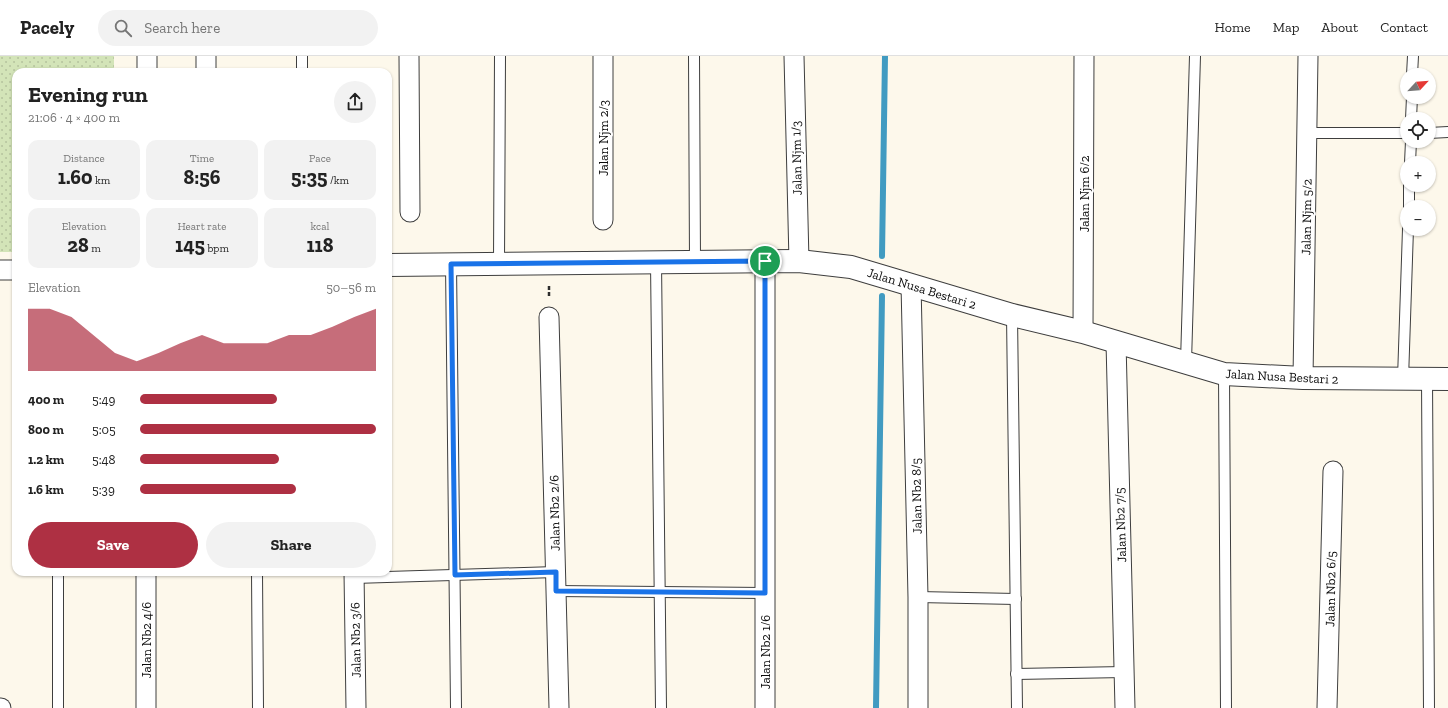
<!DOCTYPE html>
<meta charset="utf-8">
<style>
:root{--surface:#fff;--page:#f2f2f2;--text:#222;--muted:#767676;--line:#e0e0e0;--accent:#ae3043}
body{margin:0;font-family:"Zilla Slab",serif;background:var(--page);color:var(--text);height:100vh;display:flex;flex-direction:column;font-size:15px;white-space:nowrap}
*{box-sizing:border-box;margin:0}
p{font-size:13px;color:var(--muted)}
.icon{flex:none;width:22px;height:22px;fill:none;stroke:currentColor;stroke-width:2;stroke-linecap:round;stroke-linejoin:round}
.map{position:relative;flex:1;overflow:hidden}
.details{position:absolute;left:12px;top:12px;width:380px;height:508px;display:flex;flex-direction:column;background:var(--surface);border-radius:12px;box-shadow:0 1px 3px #0004}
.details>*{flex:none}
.needle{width:26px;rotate:64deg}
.fabs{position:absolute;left:1400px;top:12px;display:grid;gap:8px}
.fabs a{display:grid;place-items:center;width:36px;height:36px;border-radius:50%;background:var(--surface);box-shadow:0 1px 3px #0004;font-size:20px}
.pin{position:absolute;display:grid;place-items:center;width:34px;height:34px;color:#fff;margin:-17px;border:2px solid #fff;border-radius:50%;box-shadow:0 1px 4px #0007}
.round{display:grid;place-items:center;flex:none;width:42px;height:42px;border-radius:21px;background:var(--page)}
.headline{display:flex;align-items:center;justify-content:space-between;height:68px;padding:0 16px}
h1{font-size:22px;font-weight:700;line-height:30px}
.metrics{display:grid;grid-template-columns:repeat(3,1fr);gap:6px;height:68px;padding:4px 16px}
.metrics div{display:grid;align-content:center;border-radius:10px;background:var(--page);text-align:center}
.metrics b{font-size:20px;font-weight:700}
.metrics small{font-size:11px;font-weight:400}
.metrics p{font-size:11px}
.chart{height:112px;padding:8px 16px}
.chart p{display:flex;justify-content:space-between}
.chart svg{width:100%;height:72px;margin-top:4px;fill:var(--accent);opacity:.7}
.action{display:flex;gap:8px;margin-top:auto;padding:8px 16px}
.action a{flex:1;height:46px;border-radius:24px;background:var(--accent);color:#fff;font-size:16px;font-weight:700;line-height:46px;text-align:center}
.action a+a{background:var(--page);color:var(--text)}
ul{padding:0 16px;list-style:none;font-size:13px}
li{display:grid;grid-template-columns:64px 48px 1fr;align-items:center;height:30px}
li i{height:10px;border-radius:5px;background:var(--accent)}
header{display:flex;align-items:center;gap:24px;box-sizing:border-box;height:56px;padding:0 20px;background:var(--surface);border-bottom:1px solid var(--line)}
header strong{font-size:19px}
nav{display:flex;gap:22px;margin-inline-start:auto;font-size:14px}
.search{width:280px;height:36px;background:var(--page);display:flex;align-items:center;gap:10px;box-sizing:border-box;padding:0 14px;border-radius:22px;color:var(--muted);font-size:15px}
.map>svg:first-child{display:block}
.grass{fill:url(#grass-dots)}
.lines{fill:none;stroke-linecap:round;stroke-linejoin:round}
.stream{stroke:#419bc1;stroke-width:6}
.service-casing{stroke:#3e3e3e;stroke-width:12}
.minor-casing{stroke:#3e3e3e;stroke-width:21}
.tertiary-casing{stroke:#3e3e3e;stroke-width:24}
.path{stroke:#2d2d2d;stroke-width:2.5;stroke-dasharray:4 2;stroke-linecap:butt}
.service{stroke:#fff;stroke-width:10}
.minor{stroke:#fff;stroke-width:19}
.tertiary{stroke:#fff;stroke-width:22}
.route-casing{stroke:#fff;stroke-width:8}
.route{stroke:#1a73e8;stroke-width:5}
.labels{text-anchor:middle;stroke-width:4;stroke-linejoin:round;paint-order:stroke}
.street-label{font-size:13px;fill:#0b0b0b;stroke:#fff}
</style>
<header>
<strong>Pacely</strong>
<div class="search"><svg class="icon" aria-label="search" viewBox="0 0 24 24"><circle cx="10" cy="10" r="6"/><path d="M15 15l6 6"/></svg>Search here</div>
<nav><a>Home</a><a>Map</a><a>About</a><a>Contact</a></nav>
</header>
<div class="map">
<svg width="1448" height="652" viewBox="0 0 1448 652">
<defs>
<pattern id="grass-dots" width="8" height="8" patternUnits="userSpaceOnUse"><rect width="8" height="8" fill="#d3e4b8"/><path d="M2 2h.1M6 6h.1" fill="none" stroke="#b4c29d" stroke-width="1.8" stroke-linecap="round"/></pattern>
</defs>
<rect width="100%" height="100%" fill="#fdf8eb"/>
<polygon class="grass" points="0,0 114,0 114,16 16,16 16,196 0,196"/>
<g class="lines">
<g class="stream">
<polyline points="882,200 885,0"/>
<polyline points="876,652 882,240"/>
</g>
<g class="service-casing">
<g id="service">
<polyline points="302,0 302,16"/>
<polyline points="694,0 695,206"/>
<polyline points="1412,19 1413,0"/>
<polyline points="1411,63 1412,41"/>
<polyline points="1308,77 1407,77"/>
<polyline points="1429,77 1448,76"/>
<polyline points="1410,107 1411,85"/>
<polyline points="1409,151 1409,129"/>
<polyline points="656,206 661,652"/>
<polyline points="451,208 456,652"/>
<polyline points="499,208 500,0"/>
<polyline points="1012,259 1017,652"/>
<polyline points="1186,306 1195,0"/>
<polyline points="1224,318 1226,652"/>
<polyline points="1403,323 1408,173"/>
<polyline points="1427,323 1429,652"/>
<polyline points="58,516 58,652"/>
<polyline points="257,516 258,652"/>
<polyline points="354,522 556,516"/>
<polyline points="556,535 765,537"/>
<polyline points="918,541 1016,543"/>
<polyline points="1016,618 1124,616"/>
</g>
</g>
<g class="minor-casing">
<g id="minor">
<polyline points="409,0 410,156"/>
<polyline points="794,0 799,205"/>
<polyline points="147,16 147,0"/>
<polyline points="206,16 206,0"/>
<polyline points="603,164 603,0"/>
<polyline points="765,205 765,652"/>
<polyline points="0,214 16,214"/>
<polyline points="911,228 918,541 918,652"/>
<polyline points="549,261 559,652"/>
<polyline points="1083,276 1084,0"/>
<polyline points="1116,286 1125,652"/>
<polyline points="1303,322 1308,0"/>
<polyline points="354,516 356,652"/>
<polyline points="0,652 1,652"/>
<polyline points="146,652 146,516"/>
<polyline points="1327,652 1333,415"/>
</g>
</g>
<g class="tertiary-casing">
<polyline id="tertiary" points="388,209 799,205 851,211 1012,259 1083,276 1224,318 1303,322 1448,323"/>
</g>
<polyline class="path" points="549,230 549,241"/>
<use href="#service" class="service"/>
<use href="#minor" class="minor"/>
<use href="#tertiary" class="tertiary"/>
</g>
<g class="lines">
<g class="route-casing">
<polygon id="route" points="765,205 765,537 556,535 556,516 455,519 451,208"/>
</g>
<use href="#route" class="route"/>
</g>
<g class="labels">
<g class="street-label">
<text transform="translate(603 82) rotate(-90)" y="5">Jalan Njm 2/3</text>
<text transform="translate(796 102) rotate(-91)" y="5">Jalan Njm 1/3</text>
<text transform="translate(1084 138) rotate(-90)" y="5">Jalan Njm 6/2</text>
<text transform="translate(1306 161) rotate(-89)" y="5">Jalan Njm 5/2</text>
<text transform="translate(922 232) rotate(17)" y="5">Jalan Nusa Bestari 2</text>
<text transform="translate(1282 320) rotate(3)" y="5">Jalan Nusa Bestari 2</text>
<text transform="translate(916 440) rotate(-91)" y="5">Jalan Nb2 8/5</text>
<text transform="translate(554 457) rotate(-91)" y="5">Jalan Nb2 2/6</text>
<text transform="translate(1120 469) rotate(-92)" y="5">Jalan Nb2 7/5</text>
<text transform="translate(1330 533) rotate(-89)" y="5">Jalan Nb2 6/5</text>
<text transform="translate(146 584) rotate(-90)" y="5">Jalan Nb2 4/6</text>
<text transform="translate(355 584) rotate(-91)" y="5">Jalan Nb2 3/6</text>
<text transform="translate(765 596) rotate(-90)" y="5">Jalan Nb2 1/6</text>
</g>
</g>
</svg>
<div class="fabs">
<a><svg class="needle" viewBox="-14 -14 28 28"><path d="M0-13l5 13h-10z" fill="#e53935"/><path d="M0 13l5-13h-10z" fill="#767676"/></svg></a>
<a><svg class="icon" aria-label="locate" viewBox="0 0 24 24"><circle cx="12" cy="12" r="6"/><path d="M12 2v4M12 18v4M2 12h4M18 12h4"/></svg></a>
<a>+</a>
<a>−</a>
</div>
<div class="pin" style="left:765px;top:205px;background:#1e9e55"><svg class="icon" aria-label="arrive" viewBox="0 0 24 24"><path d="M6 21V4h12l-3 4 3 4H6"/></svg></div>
<section class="details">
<div class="headline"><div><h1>Evening run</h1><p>21:06 · 4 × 400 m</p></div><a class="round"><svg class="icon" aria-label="share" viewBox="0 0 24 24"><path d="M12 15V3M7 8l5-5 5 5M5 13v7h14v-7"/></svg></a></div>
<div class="metrics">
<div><p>Distance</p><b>1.60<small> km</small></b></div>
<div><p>Time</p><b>8:56</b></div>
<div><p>Pace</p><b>5:35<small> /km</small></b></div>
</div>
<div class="metrics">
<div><p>Elevation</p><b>28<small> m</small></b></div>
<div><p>Heart rate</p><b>145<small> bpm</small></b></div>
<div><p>kcal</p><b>118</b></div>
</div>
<div class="chart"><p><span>Elevation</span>50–56 m</p>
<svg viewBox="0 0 160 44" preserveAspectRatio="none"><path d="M0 44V6L10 6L20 11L30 22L40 33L50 38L60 33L70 27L80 22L90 27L100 27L110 27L120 22L130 22L140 17L150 11L160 6V44z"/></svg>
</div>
<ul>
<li><b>400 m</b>5:49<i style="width:58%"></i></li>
<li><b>800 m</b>5:05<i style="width:100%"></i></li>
<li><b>1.2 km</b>5:48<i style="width:59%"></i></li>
<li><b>1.6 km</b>5:39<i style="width:66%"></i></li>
</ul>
<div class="action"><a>Save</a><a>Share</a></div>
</section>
</div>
